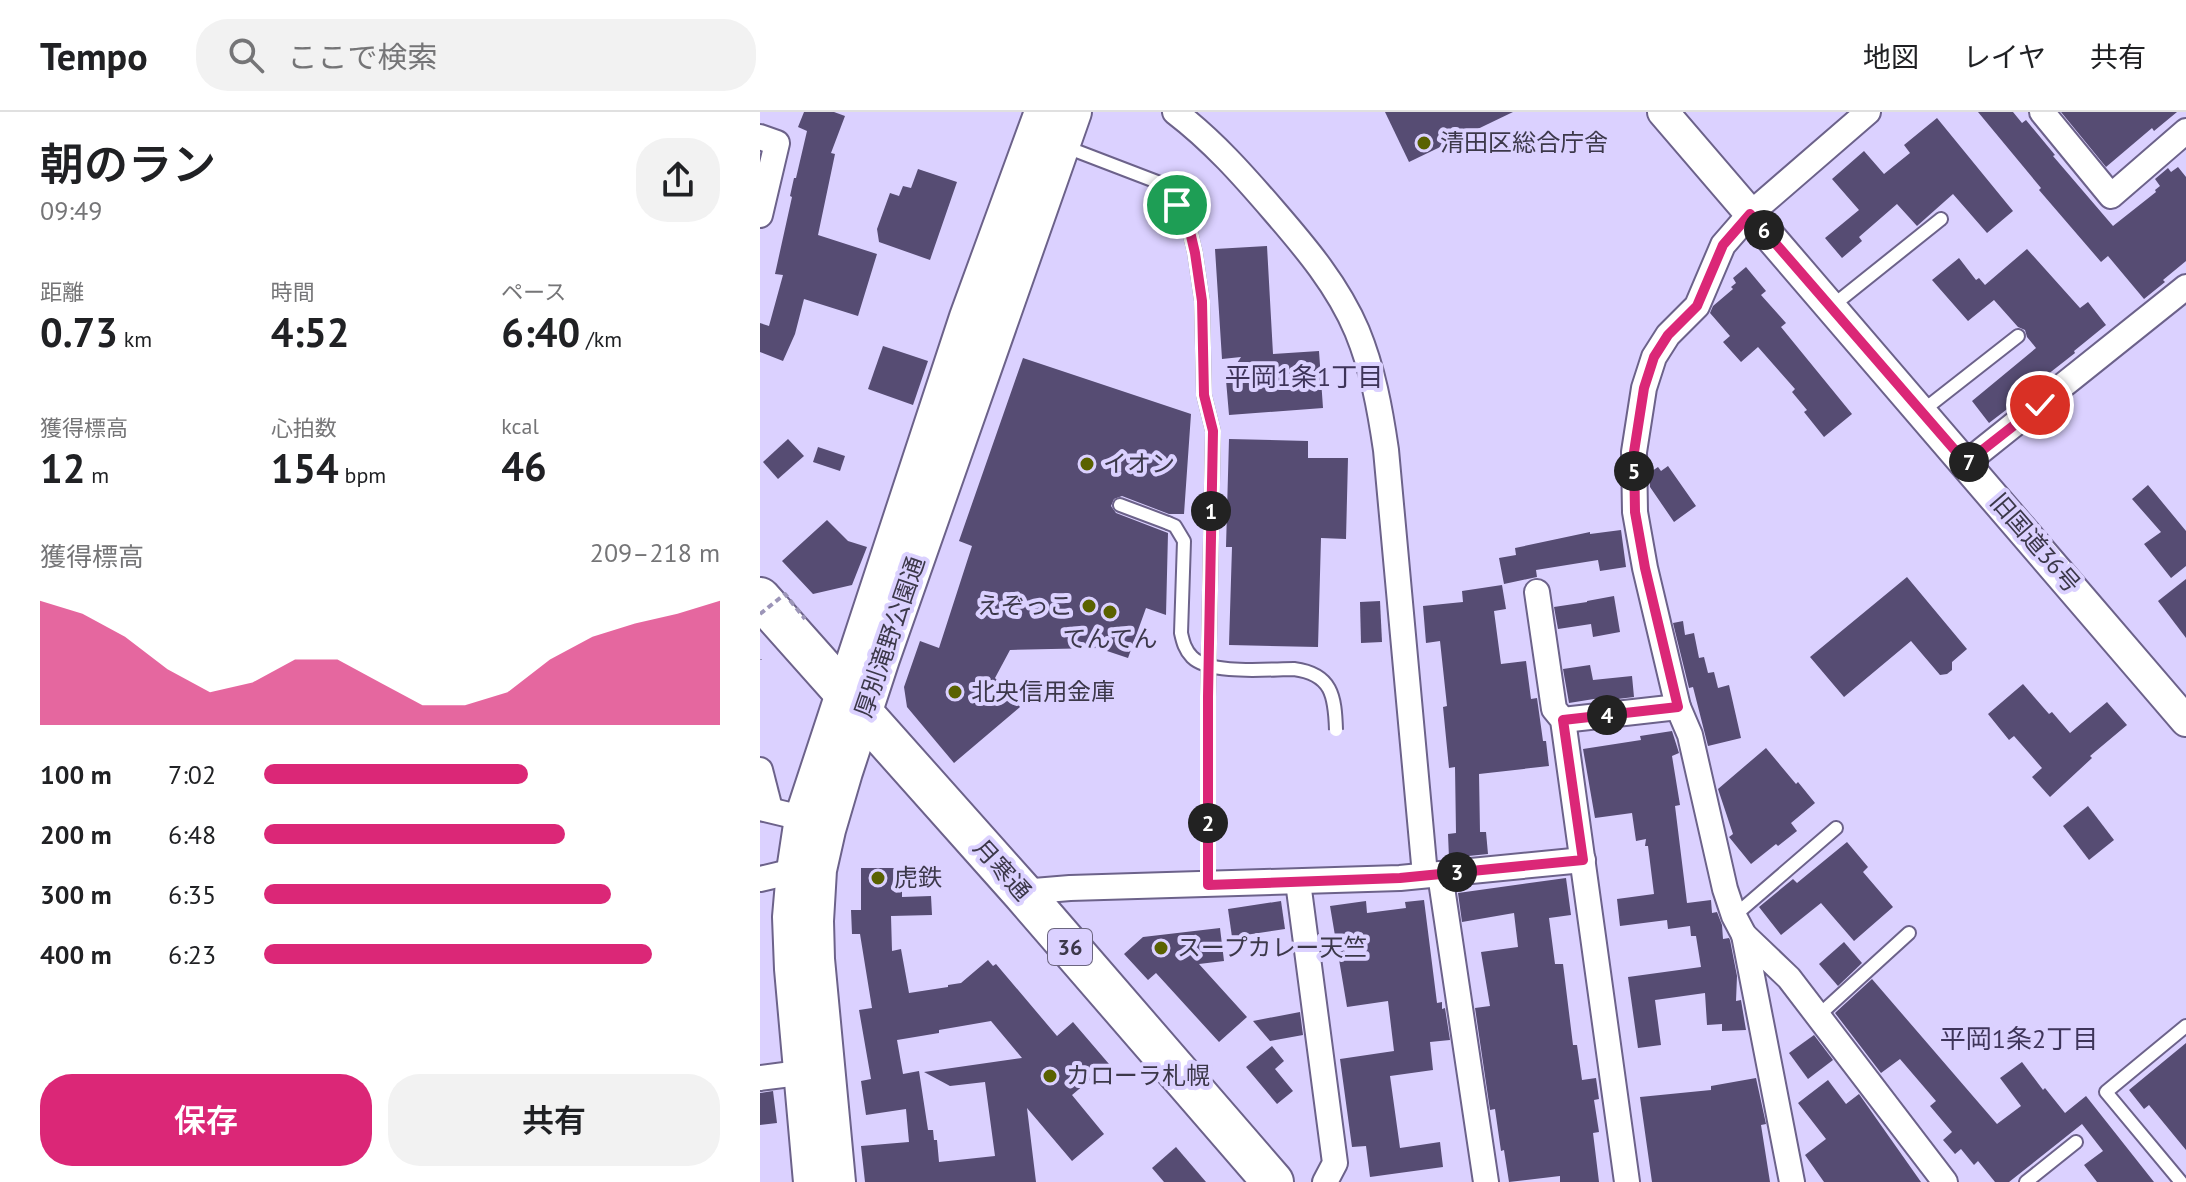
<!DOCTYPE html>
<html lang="ja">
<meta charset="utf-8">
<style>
:root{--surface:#fff;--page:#f2f2f2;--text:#202124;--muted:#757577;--line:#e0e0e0;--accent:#db2777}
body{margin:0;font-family:"PT Sans","Noto Sans JP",sans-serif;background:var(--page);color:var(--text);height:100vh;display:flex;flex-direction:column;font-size:30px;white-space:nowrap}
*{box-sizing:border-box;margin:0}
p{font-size:26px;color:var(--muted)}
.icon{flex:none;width:44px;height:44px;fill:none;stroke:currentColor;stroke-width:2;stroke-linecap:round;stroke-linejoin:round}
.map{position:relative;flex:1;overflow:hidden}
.details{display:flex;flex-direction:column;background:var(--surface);width:760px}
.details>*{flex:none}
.pin{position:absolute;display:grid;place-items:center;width:68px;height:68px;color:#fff;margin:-34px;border:4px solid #fff;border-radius:50%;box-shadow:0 2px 8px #0007}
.km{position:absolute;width:40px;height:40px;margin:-20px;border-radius:50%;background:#222;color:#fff;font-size:22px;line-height:40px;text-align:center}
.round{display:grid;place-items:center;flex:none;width:84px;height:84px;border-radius:32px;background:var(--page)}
.overview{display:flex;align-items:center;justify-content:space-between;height:136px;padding:0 40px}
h1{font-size:44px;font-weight:600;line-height:60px}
.metrics{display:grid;grid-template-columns:repeat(3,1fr);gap:12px;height:136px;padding:8px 40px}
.metrics div{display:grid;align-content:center}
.metrics b{font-size:40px;font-weight:600}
.metrics small{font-size:22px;font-weight:400}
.metrics p{font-size:22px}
.chart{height:224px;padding:16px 40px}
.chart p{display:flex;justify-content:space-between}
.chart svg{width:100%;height:144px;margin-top:8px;fill:var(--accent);opacity:.7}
.cta{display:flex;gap:16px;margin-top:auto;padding:16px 40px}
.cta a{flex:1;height:92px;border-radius:32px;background:var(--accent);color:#fff;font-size:32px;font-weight:600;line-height:92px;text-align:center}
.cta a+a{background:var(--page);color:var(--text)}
ul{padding:0 40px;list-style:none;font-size:26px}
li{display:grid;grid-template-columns:128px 96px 1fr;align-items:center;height:60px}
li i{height:20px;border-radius:10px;background:var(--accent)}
header{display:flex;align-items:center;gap:48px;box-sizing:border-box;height:112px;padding:0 40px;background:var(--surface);border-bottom:2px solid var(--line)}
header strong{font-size:38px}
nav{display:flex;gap:44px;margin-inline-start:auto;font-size:28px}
.search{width:560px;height:72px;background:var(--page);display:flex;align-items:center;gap:20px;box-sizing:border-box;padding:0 28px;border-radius:32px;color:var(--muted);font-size:30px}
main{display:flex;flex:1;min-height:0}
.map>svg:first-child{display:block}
.building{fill:#564c73;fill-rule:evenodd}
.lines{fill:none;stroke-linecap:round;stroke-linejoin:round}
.service-casing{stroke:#6c628a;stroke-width:16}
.minor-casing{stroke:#6c628a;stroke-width:28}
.tertiary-casing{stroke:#6c628a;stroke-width:34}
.secondary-casing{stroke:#6c628a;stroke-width:38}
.trunk-casing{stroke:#6c628a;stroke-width:44}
.path{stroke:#9c95b8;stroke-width:4;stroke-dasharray:6 4;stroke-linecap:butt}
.service{stroke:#fff;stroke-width:12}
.minor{stroke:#fff;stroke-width:24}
.tertiary{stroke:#fff;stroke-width:30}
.secondary{stroke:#fff;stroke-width:34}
.trunk{stroke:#fff;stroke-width:40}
.service-bridge-casing{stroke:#6c628a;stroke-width:16;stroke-linecap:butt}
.path-bridge{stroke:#9c95b8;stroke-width:4;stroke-dasharray:6 4;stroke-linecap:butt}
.service-bridge{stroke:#fff;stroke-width:12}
.route-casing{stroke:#fff;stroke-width:16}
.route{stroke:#db2777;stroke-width:10}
.poi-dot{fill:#5a6200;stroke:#dbd1ff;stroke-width:3}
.labels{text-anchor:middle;stroke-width:8;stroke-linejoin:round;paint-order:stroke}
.shield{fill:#dbd1ff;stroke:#6c6680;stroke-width:2}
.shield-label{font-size:22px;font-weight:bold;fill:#3c384a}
.poi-label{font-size:24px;fill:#3c384a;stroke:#dbd1ff;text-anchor:start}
.street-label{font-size:24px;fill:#3c384a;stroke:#dbd1ff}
.neighbourhood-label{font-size:26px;fill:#3e3459;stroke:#dbd1ff}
</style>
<header>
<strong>Tempo</strong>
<div class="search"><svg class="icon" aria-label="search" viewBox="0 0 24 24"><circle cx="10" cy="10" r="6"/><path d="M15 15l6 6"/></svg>ここで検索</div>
<nav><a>地図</a><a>レイヤ</a><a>共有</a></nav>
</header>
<main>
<section class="details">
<div class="overview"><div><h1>朝のラン</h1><p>09:49</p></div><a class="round"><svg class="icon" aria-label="share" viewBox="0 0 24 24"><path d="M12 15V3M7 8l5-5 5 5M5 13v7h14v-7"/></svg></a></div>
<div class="metrics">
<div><p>距離</p><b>0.73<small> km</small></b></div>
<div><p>時間</p><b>4:52</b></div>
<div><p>ペース</p><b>6:40<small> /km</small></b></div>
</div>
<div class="metrics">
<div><p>獲得標高</p><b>12<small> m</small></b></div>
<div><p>心拍数</p><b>154<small> bpm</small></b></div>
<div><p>kcal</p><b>46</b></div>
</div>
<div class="chart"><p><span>獲得標高</span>209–218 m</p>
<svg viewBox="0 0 160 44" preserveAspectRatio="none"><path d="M0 44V6L10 10L20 17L30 27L40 34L50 31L60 24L70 24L80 31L90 38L100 38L110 34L120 24L130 17L140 13L150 10L160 6V44z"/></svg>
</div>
<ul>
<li><b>100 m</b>7:02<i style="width:58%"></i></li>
<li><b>200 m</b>6:48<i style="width:66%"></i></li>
<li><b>300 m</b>6:35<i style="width:76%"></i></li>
<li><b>400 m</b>6:23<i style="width:85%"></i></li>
</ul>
<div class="cta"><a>保存</a><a>共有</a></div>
</section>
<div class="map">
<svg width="1426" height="1070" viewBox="0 0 1426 1070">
<rect width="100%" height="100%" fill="#dbd1ff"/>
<g class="building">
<polygon points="44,0 74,0 85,4 71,41 75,42 58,123 117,142 98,204 44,187 35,222 23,249 0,240 0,211 9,214 23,163 15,162 32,85 30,84 34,66 36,66 47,19 38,15"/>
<polygon points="625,0 753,0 649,50"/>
<polygon points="1218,0 1253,0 1262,11 1266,8 1295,43 1293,44 1353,114 1396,80 1395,78 1400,74 1395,67 1408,56 1411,60 1418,55 1426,65 1426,149 1403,168 1405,170 1384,187 1348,144 1341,150 1279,78 1281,76"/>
<polygon points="1301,0 1417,0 1394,19 1392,16 1346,55"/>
<polygon points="1177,6 1253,99 1227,121 1193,82 1157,114 1137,92 1099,125 1102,129 1082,146 1065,126 1099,98 1072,67 1104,39 1124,62 1150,41 1144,33"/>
<polygon points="158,57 197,70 170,148 119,130 117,117 130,81 139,84 143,74 151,76"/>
<polygon points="507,134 513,242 559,239 563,296 469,303 466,268 481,245 462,247 455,137"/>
<polygon points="1267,137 1320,196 1328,190 1346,213 1314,239 1315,241 1278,270 1280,272 1229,311 1212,289 1276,236 1267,225 1265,218 1258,215 1234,188 1208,209 1172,168 1199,146 1216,168 1219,166 1225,173"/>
<polygon points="986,155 1006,179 1001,183 1026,211 1021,215 1092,302 1064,325 1044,300 1047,298 1032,280 1035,277 998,235 981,250 963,230 970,224 950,201 953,194 973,177 971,175 976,171 973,166"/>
<polygon points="123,234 168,249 153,293 108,277"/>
<polygon points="263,246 431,302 424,402 409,402 362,384 354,387 351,394 356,401 408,421 406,503 386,496 368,546 338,536 250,538 235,566 260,595 194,651 147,595 144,575 160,529 179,536 212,434 199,429"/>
<polygon points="28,327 44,344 18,367 3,350"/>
<polygon points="469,327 548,329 548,346 588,346 586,427 561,426 558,535 469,533 472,435 466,435"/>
<polygon points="58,335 85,344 80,359 53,350"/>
<polygon points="908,354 936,394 914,410 890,375 889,361 898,355 901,359"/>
<polygon points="1388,373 1426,419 1426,454 1411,466 1384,432 1401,420 1372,387"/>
<polygon points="67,408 88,429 107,435 92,473 53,482 22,449"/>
<polygon points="861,418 866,455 840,459 838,448 776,458 777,465 744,472 739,446 756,443 755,436 830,420 830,422"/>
<polygon points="1147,465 1207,537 1192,550 1192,558 1187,562 1180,563 1151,529 1084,585 1050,545"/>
<polygon points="1426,467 1426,526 1398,489"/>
<polygon points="742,473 746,497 734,499 741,552 766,549 771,587 777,586 783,629 786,629 789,654 719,662 720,720 726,720 728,742 689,746 688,722 696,721 695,655 689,656 683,595 687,594 680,529 666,531 663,494 703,490 702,479"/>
<polygon points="854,484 860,520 833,525 831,512 798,517 794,495 827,490 827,489"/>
<polygon points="620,489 622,530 601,531 600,490"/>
<polygon points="923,509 925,523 934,521 939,546 944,545 948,561 954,560 958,576 969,573 981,626 948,634 933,575 929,576 913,511"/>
<polygon points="830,553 833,568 872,564 874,585 841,589 840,586 809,591 803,557"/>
<polygon points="1263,572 1289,602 1292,600 1310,621 1347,590 1367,613 1330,644 1332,646 1290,685 1272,665 1282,656 1254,624 1249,628 1228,602"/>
<polygon points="912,619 919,641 912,644 920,693 915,694 927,791 951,788 952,801 957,800 962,813 963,827 969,826 970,828 977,864 976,889 981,888 986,918 962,919 962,912 947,913 945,881 895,888 901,933 878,936 868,865 941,855 936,824 931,824 930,814 908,817 907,808 860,814 857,787 894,782 888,734 885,734 886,727 876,729 872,701 835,706 823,637 881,628 880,624"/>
<polygon points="1006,636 1036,672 1038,670 1055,691 1031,711 1037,719 1018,734 1016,732 991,752 969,725 973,722 958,677"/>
<polygon points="1328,694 1354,728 1329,748 1303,714"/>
<polygon points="1087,730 1108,755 1103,760 1133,795 1094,829 1061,791 1021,823 999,795 1033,767 1037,771"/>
<path d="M101 756H142V785L171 784 172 803 131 804 132 839 141 837 149 881 188 875V873L201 871 228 848 233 854 236 852 297 924 313 910 349 952 312 983 344 1022 312 1049 267 996 276 1070H105L101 1034 149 1030 146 997 106 1003 101 969 111 967 99 898 112 896 100 822H92L91 798H101ZM231 909 262 946 164 960 190 974 225 970 235 1044 179 1050 177 1028H174L173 1018H168L159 959 143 962 137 928 179 921V918Z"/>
<polygon points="806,766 811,803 789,806 795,852 803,852 813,933 817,933 822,968 836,966 839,987 834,988 839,1020 833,1021 839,1070 800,1070 800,1064 749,1070 744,1038 741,1039 735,997 730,998 715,896 730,894 721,840 758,835 754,801 702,810 698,781"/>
<polygon points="664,788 677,891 682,890 682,897 685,896 690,928 670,930 673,958 630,964 640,1036 680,1030 683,1055 610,1065 606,1034 592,1035 580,947 634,939 628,889 587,895 570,794 606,789 607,801 646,796 645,790"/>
<polygon points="521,789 525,817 472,825 468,797"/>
<polygon points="460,816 464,849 439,852 487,905 459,930 396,861 388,868 364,842 383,825"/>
<polygon points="1084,830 1102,851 1078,874 1059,852"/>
<polygon points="1112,867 1237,1012 1261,994 1240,966 1262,950 1283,978 1285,976 1305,1001 1326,984 1394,1070 1337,1070 1324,1053 1343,1039 1322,1012 1249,1070 1235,1070 1218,1049 1214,1053 1201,1037 1195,1042 1183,1028 1192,1020 1170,994 1176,989 1140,947 1121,961 1075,901"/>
<polygon points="540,900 543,923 510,929 493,909"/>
<polygon points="1054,923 1073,948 1048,967 1029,941"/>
<polygon points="1426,931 1426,1038 1389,993 1384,997 1369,978"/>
<polygon points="512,934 524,949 515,957 533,979 517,992 486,955"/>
<polygon points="996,966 1006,1012 1001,1013 1010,1070 892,1070 880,985 951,978 951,974"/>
<polygon points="1068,968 1086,992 1099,982 1161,1070 1064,1070 1045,1043 1066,1027 1038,991"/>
<polygon points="13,979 17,1011 0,1013 0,981"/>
<polygon points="416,1035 446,1070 404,1070 392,1056"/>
</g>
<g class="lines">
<g class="service-casing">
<g id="service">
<polyline points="306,35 400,71 427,107 435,141 442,189 444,283 453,319 448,585 448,773"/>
<polyline points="1071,195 1181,107"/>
<polyline points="1161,300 1258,224"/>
<polyline points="360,393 408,411"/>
<polyline points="974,804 1076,716"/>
<polyline points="1058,904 1149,821"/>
<polyline points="1266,1070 1316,1030"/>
<polyline points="1421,1070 1346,980 1426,914"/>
</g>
</g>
<g class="minor-casing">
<g id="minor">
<path d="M415 0C453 29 483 63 514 99 546 136 578 174 597 219 613 258 620 297 626 338L665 763"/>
<polyline points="1108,0 990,102 963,133 937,194 908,223 894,245 884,276 874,340 875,400 885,456 918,595 930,623 965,777 974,804 984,823 1029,866 1185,1070"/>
<polyline points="1282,0 1351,84 1426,19"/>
<polyline points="0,25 17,31 0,103"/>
<polyline points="1206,351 1426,175"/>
<polyline points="777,480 794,597 803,608 867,1070"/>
<polyline points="803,608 918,595"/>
<polyline points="0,658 10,697"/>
<polyline points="0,696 42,706 55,712"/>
<polyline points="680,762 726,1070"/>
<polyline points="0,767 34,759"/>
<polyline points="538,770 575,1051 565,1070"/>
<polyline points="262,780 310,776 640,766 823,748"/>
<polyline points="984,823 1032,1070"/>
<polyline points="0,966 55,959"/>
</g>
</g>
<g class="tertiary-casing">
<polyline id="tertiary" points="903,0 1426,609"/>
</g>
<g class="secondary-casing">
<g id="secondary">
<polyline points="51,1070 32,857 30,805 34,759 42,706 207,205 282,0"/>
<polyline points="78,1070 57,847 56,809 59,758 68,718 85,660 122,547 314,0"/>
</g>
</g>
<g class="trunk-casing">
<polyline id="trunk" points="0,486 262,780 513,1070"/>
</g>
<polyline class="path" points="0,547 0,548"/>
<use href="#service" class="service"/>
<use href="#minor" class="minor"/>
<use href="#tertiary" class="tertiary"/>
<use href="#secondary" class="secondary"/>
<use href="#trunk" class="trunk"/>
<g class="service-bridge-casing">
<path id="service-bridge" d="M408 411 415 414 424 429 421 521C423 530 425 538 432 545 450 563 508 557 534 557 572 562 575 584 576 618"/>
</g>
<polyline class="path-bridge" points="0,502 25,482 45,507"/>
<use href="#service-bridge" class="service-bridge"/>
</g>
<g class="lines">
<g class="route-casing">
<polyline id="route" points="417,93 427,107 435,141 442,189 444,283 453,319 448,585 448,773 640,766 823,748 803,608 918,595 885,456 875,400 874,340 884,276 894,245 908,223 937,194 963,133 990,102 1206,351 1280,293"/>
</g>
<use href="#route" class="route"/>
</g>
<g class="poi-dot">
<circle cx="664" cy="31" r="8"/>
<circle cx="327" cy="352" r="8"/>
<circle cx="329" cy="494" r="8"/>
<circle cx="350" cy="500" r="8"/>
<circle cx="195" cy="580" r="8"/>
<circle cx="118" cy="766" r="8"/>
<circle cx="401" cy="836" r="8"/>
<circle cx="290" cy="964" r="8"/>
</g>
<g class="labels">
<rect class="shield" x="288" y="817" width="44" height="36" rx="6"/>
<g class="shield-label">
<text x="310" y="843">36</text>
</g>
<g class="poi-label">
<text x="680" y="39">清田区総合庁舎</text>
<text x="343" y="360">イオン</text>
<text x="313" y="502" text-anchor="end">えぞっこ</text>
<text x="350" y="535" text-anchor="middle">てんてん</text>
<text x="211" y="588">北央信用金庫</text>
<text x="134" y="774">虎鉄</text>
<text x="417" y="844">スープカレー天竺</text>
<text x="306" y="972">カローラ札幌</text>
</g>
<g class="street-label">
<text transform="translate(1275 431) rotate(49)" y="8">旧国道36号</text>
<text transform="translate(130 525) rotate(-71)" y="8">厚別滝野公園通</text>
<text transform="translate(242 758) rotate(48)" y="8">月寒通</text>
</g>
<g class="neighbourhood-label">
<text x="544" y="274">平岡1条1丁目</text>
<text x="1259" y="936">平岡1条2丁目</text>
</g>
</g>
</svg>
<div class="pin" style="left:417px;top:93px;background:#1e9e55"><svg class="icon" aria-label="arrive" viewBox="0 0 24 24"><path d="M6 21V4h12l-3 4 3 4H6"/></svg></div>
<div class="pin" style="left:1280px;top:293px;background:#d93025"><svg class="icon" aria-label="check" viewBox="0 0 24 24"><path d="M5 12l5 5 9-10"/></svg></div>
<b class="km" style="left:451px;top:399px">1</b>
<b class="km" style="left:448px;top:711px">2</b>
<b class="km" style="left:697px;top:760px">3</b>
<b class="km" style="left:847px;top:603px">4</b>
<b class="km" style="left:874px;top:359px">5</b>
<b class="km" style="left:1004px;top:118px">6</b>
<b class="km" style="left:1209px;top:350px">7</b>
</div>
</main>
